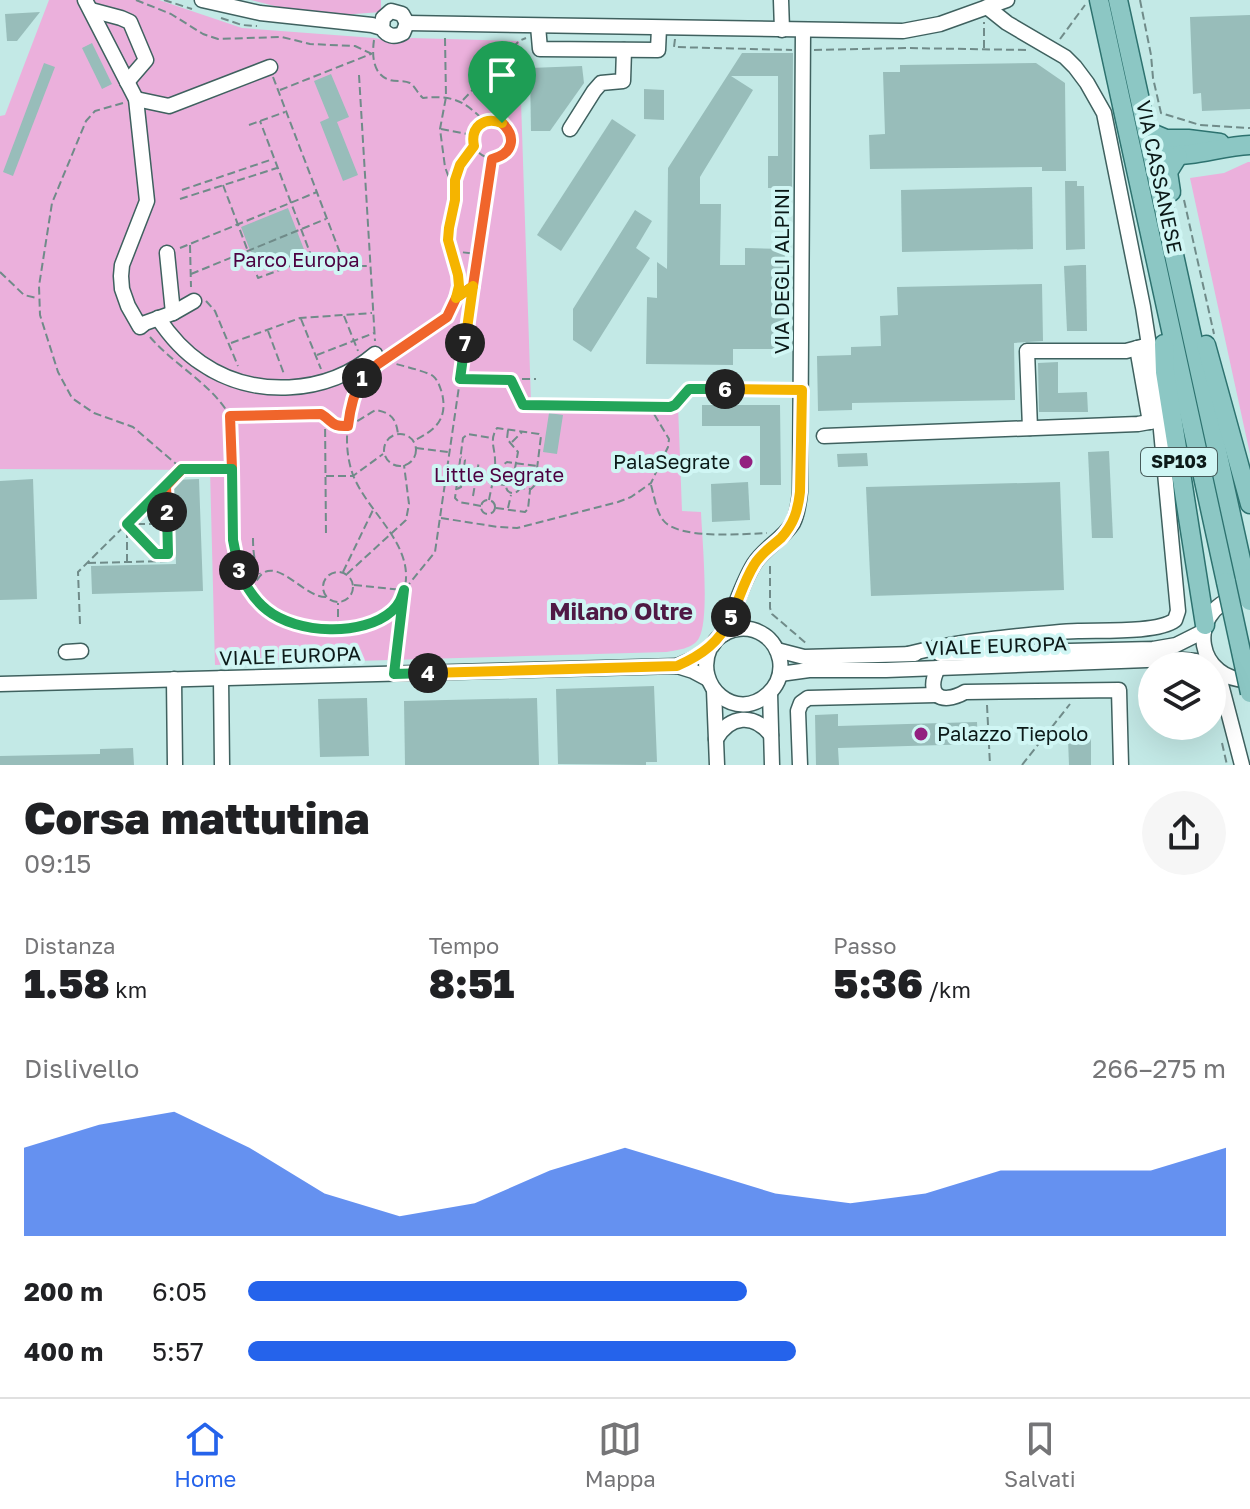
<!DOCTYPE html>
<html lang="it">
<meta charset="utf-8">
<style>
:root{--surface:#fff;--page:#f6f6f6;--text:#202124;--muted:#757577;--line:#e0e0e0;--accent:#2563eb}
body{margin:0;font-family:"Golos Text",sans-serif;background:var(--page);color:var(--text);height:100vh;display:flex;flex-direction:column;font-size:30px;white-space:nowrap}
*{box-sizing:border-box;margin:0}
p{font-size:26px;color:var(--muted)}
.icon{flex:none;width:44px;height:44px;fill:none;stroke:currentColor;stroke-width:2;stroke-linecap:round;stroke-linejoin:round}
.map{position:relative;height:765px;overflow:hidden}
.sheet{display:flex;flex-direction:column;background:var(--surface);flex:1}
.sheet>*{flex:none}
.tools{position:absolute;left:1138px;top:652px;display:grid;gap:16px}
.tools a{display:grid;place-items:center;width:88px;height:88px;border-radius:50%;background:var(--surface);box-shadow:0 8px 32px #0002;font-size:40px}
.pin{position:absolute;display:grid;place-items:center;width:68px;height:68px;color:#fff;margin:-82px -34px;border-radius:50% 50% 50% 0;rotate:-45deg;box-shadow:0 0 8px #0007}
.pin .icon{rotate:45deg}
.km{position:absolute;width:40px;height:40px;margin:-20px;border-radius:50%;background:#222;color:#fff;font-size:22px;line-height:40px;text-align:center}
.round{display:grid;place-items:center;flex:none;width:84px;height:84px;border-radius:42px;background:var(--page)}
.overview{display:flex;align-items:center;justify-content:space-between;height:136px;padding:0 24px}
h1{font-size:44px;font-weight:800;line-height:60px}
.stats{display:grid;grid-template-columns:repeat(3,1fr);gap:12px;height:136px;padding:8px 24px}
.stats div{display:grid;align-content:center}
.stats b{font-size:40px;font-weight:800}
.stats small{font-size:22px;font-weight:400}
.stats p{font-size:22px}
.chart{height:224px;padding:16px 24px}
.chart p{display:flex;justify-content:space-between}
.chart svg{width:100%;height:144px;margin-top:8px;fill:var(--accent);opacity:.7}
ul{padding:0 24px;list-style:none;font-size:26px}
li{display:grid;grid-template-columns:128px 96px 1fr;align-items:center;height:60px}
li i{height:20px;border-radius:10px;background:var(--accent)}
.menu{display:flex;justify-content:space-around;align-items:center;height:112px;border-top:2px solid var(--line);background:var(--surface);font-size:22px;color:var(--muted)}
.menu a{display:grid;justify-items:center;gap:4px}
.menu .current{color:var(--accent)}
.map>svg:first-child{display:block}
.green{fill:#ebb0dc}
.building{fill:#98bdba}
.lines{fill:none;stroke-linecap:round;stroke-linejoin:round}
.minor-casing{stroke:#3f615f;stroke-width:17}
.major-casing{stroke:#2d726f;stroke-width:21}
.path{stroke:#708b89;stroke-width:2;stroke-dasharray:8 4;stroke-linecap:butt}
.minor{stroke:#fff;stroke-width:14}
.major{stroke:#8cc7c4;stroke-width:18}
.major-bridge-casing{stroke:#2d726f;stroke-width:21;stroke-linecap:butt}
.major-bridge{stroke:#8cc7c4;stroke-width:18}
.split-1-casing{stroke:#fff;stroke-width:16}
.split-2-casing{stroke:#fff;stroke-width:16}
.split-3-casing{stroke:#fff;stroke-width:16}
.split-4-casing{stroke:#fff;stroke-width:16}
.split-5-casing{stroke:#fff;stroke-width:16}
.split-6-casing{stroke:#fff;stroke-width:16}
.split-7-casing{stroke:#fff;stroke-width:16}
.split-8-casing{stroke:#fff;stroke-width:16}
.split-1{stroke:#f0652b;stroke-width:10}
.split-2{stroke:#f0652b;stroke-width:10}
.split-3{stroke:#22a559;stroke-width:10}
.split-4{stroke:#22a559;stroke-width:10}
.split-5{stroke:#f5b400;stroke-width:10}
.split-6{stroke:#f5b400;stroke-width:10}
.split-7{stroke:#22a559;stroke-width:10}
.split-8{stroke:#f5b400;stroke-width:10}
.poi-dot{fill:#932080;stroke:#d0f6f4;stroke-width:3}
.labels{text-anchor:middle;stroke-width:8;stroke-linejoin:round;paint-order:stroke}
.shield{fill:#d0f6f4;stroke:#475c5b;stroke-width:2}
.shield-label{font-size:18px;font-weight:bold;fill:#0c1a19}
.street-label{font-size:20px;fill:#0c1a19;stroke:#d0f6f4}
.park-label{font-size:20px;fill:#4d0242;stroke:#d0f6f4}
.poi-label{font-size:20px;fill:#0c1a19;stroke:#d0f6f4;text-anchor:end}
.quarter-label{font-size:24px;font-weight:bold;fill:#4f1944;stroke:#d0f6f4}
</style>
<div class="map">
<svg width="1250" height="765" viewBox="0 0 1250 765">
<rect width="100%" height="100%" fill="#c3e9e6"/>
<g class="green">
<path d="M49 0H159L242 28 374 38C389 40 395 48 411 38L519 41 531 402 678 405 682 511 701 512C702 538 710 619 699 638 693 649 677 650 666 652L215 665 210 470 0 469V116L5 115Z"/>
<polygon points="251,0 381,0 381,12 341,15 286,9"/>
<polygon points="1248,162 1250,162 1250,454 1190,178 1224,173"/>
</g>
<g class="building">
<polygon points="40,12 17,41 7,41 5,14"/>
<polygon points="1250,15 1250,109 1202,111 1201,93 1193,94 1190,17"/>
<polygon points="92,43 112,84 102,89 82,48"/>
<polygon points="742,53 793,53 792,188 768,188 768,156 778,156 778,76 731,76 753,90 700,177 700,204 721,204 720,265 745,265 745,248 785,249 784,349 733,349 733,365 646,364 647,297 657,298 657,262 667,269 668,168"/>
<polygon points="44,63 55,67 13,176 3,172"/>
<polygon points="1036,63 1065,83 1066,171 1042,171 1042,167 870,169 869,135 885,134 883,72 900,72 900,65"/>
<polygon points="582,66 584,83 550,131 531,131 530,68"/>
<polygon points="331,74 349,117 337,122 358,175 343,181 320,122 329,118 314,81"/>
<polygon points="644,89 664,90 664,120 644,119"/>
<polygon points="612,119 636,135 561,251 537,235"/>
<polygon points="1065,181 1077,181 1077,186 1084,186 1085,249 1066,250"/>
<polygon points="1032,187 1033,249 902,252 901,190"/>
<polygon points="288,208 305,252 258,271 241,227"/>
<polygon points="635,210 652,221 636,248 650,258 591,352 573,340 573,309"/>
<polygon points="1081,265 1086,265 1087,331 1067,331 1064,266"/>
<polygon points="1042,284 1043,341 1014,343 1015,400 852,403 852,410 818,411 817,356 851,355 851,347 881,346 880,316 898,315 897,287"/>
<polygon points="1058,362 1058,393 1087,392 1088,412 1039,412 1038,363"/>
<polygon points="702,405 780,405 781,485 760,485 760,426 702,426"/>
<polygon points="549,413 563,415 557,454 543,452"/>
<polygon points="1109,451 1113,538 1092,538 1088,452"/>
<polygon points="867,453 868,466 838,467 837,454"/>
<polygon points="33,479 37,599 0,600 0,481"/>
<polygon points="199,479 203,591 92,594 91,566 176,564 174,480"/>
<polygon points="748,482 750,520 712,522 711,484"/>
<polygon points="1060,482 1064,590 871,596 866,487"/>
<polygon points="654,686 657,762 646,762 646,765 558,764 556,689"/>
<polygon points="367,698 369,756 320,757 318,699"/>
<polygon points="537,698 539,765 405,765 404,701"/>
<polygon points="838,714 838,726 977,722 978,744 838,748 839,765 816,765 815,715"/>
<polygon points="1091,738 1091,765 1069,765 1068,739"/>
<polygon points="133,748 134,765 0,765 0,756 100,754 100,749"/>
</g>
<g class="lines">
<g class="minor-casing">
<g id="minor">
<polyline points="85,0 136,99 147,201 122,265 121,276 122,289 128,306 140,327 145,323 173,313"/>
<path d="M202 0 260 13 372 25 382 28C387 36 394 38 403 33L407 23"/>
<polyline points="781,0 782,30"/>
<polyline points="91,10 121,18 130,22 146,60 127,82"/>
<polyline points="407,23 903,31 940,24 1007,0"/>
<polyline points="538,26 540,49 658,50 659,28"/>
<polyline points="382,28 383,18 391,11 402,14 407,23"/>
<polyline points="136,99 169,106 270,67"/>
<polyline points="570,129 594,91 601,83 623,81 624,50"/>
<polyline points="167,253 173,313 194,301"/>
<path d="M158 318C170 336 183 351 201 363 253 399 327 395 375 354"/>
<polyline points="1137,348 1150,422"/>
<polyline points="1030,428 1027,351 1126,351 1149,345"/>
<polyline points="824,436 1138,424 1160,420"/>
<path d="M1236 597C1185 613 1197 682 1250 680"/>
<path d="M724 634C734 611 741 585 754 564 764 548 783 539 793 523 798 513 799 502 800 492L803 30"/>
<polyline points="777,650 804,657 915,654"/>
<polyline points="66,652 81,651"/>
<path d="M908 654C936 647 963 642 992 639 1021 636 1050 632 1078 631 1101 630 1158 633 1175 620L1178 611 1159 409 1143 307 1104 113 1087 83 1075 67 1065 57 1007 23 987 7"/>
<polyline points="940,654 1153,649 1176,645 1204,631"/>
<path d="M677 666C688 661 701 657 710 648 713 646 714 642 717 639 730 627 749 625 764 635 772 640 778 650 780 660 782 673 778 685 768 694 736 723 693 686 710 648"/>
<path d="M938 668C925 694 940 706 965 692L1119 690 1121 765"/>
<polyline points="1217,669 1242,765"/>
<polyline points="780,674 809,670 886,670 1173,659 1196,661 1212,665"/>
<polyline points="221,678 222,765"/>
<polyline points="174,679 175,765"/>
<polyline points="0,684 677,666 693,671 708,679"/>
<polyline points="714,690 717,765"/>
<polyline points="770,693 772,765"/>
<path d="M716 739C730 715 754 713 771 735"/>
<polyline points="800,765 798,711 801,703 808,698 936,695"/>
</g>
</g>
<g class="major-casing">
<g id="major">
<polyline points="1099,0 1226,582"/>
<polyline points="1118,0 1245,578"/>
<polyline points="1147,131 1166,139 1188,139 1220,143"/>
<path d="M1166 155C1194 157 1222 146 1250 145"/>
<polyline points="1171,192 1168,172 1178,156"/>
<polyline points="1164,344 1165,372 1205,625"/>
<polyline points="1206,345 1250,504"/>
</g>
</g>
<g class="path">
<polyline points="136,0 171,14 203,34 218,39 282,37 310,44 355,46 372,54"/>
<polyline points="164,0 192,9"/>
<polyline points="1140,0 1151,55 1153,78 1161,113 1200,125 1250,128"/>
<polyline points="221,18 242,25 257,26"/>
<polyline points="445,38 446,97 440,129 445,167 455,194"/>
<polyline points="675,39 674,47 792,50"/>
<polyline points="1060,39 1085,5"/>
<path d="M374 40C372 54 372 75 390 80 396 82 403 80 410 83 415 86 418 94 423 98 451 95 464 100 484 121"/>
<polyline points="984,48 984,22"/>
<polyline points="814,50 905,48 1028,50"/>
<polyline points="359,75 375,341"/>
<polyline points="273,77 345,266 369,266"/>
<polyline points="280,90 371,54"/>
<polyline points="463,100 519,41 526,38"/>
<polyline points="123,103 95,111 86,121 52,203 39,286 40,315 58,372 72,398 94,413 133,427 182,469 232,469"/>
<circle cx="492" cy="139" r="19"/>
<polyline points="249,125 285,112"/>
<polyline points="441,129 473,135"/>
<polyline points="223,185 258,278 312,258 260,121"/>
<polyline points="182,190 273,159"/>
<polyline points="180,199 277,168"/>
<polyline points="1184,200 1214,334"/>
<polyline points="190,245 191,287"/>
<polyline points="180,248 317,192"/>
<polyline points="451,251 477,254"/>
<polyline points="0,272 24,295 37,298"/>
<polyline points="191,274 326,219"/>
<polyline points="457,297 459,286 458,275 448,240 455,200 455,180 460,165 474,146"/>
<polyline points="206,301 215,311 238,366"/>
<polyline points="344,316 358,351"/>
<polyline points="301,319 321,369"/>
<polyline points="268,331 284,374"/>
<path d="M150 337C175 366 211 383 230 416 235 464 227 514 236 562 247 613 297 632 344 628 367 626 395 617 403 594 419 547 368 514 353 475 342 445 347 409 361 381"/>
<polyline points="231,343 300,318 372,313"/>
<polyline points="317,355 374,333"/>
<polyline points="387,358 447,317 456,298 473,286"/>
<path d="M385 361C395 364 426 371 433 376 438 380 440 387 442 393 448 419 436 430 413 441"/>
<polyline points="462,379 536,379"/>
<polyline points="511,380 523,405 670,407 675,405 689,389 788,390"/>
<path d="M231 416 321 414C325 417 328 421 332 424 345 434 363 416 376 410 391 413 396 418 398 434"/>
<polyline points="325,417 326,537"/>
<polyline points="508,430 507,439 518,452 513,479"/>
<circle cx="400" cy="450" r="16"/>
<polyline points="512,442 522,432"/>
<polyline points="416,448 448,452"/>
<polyline points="495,471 507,462 537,466"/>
<polyline points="326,476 353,476 383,454"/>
<circle cx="513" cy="486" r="7"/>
<polyline points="477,481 505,485"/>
<path d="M651 485C654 495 656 511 663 520 678 540 743 534 767 533"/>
<polyline points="457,489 461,487 465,460 461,457"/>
<polyline points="473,496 479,461"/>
<circle cx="488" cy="507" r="7"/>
<path d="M489 500C491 488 496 473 495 460 495 448 489 440 497 428L539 434 541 436 535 485 531 489 520 488"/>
<polyline points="481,506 459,502 455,498 463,438 468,434 491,438"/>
<polyline points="496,508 525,512 528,509 530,490"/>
<polyline points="508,508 511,495"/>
<polyline points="441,518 498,527 517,528 618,502 631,497 651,483 668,447 669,439 651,409"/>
<polyline points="127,525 156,554 156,559"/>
<path d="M253 538C253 551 254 562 260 574"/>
<polyline points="127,562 127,524 166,524"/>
<polyline points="88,563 168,561 166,487"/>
<polyline points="770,566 770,608 772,614 807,644"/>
<polyline points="343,572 373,510"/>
<circle cx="338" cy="587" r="15"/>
<polyline points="347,574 406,520 409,504 404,465"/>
<polyline points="354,585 403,590"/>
<polyline points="405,589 435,552 492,159"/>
<path d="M251 591C254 586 257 578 262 574 279 559 306 599 327 597"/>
<polyline points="80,624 78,572 182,469"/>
<polyline points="338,629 338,603"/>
<polyline points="396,661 404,596"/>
<polyline points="987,705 990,765"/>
<polyline points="1222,743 1227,765"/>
<polyline points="1022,765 1070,704"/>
</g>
<use href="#minor" class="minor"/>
<use href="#major" class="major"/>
<g class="major-bridge-casing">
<g id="major-bridge">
<polyline points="1245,578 1250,601"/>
<polyline points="1226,582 1250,693"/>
</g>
</g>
<use href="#major-bridge" class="major-bridge"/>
</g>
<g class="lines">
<g class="split-1-casing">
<path id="split-1" d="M362 378 378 364 447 317 456 298 473 286 492 159C513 154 517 137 502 123"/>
</g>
<g class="split-2-casing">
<path id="split-2" d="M167 512 166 486 182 469H232L230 416 321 414C334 422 331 427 348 426 350 409 353 394 362 378"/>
</g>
<g class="split-3-casing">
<polyline id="split-3" points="167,512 168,554 156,554 127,524 182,469 232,469 233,540 239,570"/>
</g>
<g class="split-4-casing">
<path id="split-4" d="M239 570C245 585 254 600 267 610 297 634 363 637 392 611 399 605 401 599 404 590L394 674 428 673"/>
</g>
<g class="split-5-casing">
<path id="split-5" d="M428 673 677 666C702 655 720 642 731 617"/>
</g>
<g class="split-6-casing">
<path id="split-6" d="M725 389 802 390 800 492C798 510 794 524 781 538 771 547 761 553 754 565 744 581 739 600 731 617"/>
</g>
<g class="split-7-casing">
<polyline id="split-7" points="465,343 460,379 511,380 523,405 670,407 675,405 689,389 725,389"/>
</g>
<g class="split-8-casing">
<path id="split-8" d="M465 343 473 286 456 298 459 286 458 275 448 240 449 228 455 200V180L460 165 474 146C470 127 484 116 502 123"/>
</g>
<use href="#split-1" class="split-1"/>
<use href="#split-2" class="split-2"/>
<use href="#split-3" class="split-3"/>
<use href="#split-4" class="split-4"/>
<use href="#split-5" class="split-5"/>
<use href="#split-6" class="split-6"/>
<use href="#split-7" class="split-7"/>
<use href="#split-8" class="split-8"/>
</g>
<g class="poi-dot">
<circle cx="746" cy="462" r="8"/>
<circle cx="921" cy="734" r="8"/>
</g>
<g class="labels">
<rect class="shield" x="1141" y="448" width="76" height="28" rx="6"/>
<g class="shield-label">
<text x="1179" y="468">SP103</text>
</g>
<g class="street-label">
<text transform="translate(1159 177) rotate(78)" y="7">VIA CASSANESE</text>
<text transform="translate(782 271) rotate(-90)" y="7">VIA DEGLI ALPINI</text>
<text transform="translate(996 646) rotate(-2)" y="7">VIALE EUROPA</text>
<text transform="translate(290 656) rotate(-2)" y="7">VIALE EUROPA</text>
</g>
<g class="park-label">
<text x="296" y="267">Parco Europa</text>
<text x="499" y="482">Little Segrate</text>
</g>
<g class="poi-label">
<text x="730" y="469">PalaSegrate</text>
<text x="937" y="741" text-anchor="start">Palazzo Tiepolo</text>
</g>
<g class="quarter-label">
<text x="621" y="620">Milano Oltre</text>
</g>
</g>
</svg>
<div class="tools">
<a><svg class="icon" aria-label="layers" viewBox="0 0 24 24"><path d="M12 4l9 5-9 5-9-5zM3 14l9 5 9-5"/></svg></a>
</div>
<div class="pin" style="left:502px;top:123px;background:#1e9e55"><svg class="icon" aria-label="arrive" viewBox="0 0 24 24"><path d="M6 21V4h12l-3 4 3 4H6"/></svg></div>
<b class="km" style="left:362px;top:378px">1</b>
<b class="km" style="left:167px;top:512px">2</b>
<b class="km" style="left:239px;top:570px">3</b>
<b class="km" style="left:428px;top:673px">4</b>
<b class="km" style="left:731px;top:617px">5</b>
<b class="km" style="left:725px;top:389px">6</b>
<b class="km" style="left:465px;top:343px">7</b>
</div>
<section class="sheet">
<div class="overview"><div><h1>Corsa mattutina</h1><p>09:15</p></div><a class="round"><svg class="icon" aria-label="share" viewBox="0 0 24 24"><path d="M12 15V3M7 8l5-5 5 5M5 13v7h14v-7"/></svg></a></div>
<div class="stats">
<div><p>Distanza</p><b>1.58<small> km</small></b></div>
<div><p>Tempo</p><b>8:51</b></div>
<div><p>Passo</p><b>5:36<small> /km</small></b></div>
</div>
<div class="chart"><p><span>Dislivello</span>266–275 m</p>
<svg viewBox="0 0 160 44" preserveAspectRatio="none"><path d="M0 44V17L10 10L20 6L30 17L40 31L50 38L60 34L70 24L80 17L90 24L100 31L110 34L120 31L130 24L140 24L150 24L160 17V44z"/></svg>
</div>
<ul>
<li><b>200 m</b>6:05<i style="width:51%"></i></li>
<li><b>400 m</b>5:57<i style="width:56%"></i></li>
</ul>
</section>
<nav class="menu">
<a class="current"><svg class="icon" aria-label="home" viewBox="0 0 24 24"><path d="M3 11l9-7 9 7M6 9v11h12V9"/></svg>Home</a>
<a><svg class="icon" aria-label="map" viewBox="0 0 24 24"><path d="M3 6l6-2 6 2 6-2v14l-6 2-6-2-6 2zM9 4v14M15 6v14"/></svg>Mappa</a>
<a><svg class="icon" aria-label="saved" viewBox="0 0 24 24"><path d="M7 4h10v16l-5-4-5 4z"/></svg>Salvati</a>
</nav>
